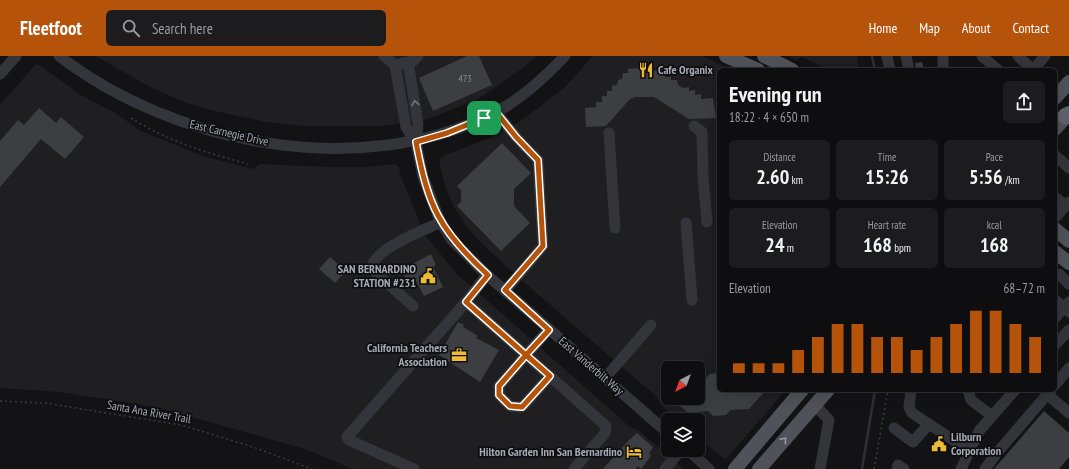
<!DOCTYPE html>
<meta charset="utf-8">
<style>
:root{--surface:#0e0e10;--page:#1c1c1e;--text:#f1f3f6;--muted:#9b9c9f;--line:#2e2e30;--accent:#b45309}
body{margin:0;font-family:"PT Sans Narrow",sans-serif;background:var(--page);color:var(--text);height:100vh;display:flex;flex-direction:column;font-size:15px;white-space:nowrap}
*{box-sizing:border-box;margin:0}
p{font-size:13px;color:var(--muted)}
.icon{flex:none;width:22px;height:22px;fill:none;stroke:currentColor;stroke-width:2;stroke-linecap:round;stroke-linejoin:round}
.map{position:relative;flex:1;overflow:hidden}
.details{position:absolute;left:717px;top:12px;width:340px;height:324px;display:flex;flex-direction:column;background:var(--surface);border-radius:6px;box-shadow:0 4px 16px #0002,0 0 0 1px var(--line)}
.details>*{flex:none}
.needle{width:26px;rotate:221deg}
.buttons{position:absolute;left:661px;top:305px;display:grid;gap:8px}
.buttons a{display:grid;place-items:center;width:44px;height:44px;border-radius:6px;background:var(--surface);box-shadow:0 4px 16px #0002,0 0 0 1px var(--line);font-size:20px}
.pin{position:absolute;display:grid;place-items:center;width:34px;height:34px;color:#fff;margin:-17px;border-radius:8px;box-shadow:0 2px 6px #0006}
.round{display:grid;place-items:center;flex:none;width:42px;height:42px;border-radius:6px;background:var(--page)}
.head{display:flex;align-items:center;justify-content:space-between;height:68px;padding:0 12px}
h1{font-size:22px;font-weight:600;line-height:30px}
.figures{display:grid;grid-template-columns:repeat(3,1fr);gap:6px;height:68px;padding:4px 12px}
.figures div{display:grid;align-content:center;border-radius:6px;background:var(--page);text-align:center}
.figures b{font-size:20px;font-weight:600}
.figures small{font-size:11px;font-weight:400}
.figures p{font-size:11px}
.chart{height:112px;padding:8px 12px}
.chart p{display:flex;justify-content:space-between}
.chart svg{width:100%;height:72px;margin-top:4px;stroke:var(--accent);stroke-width:6}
header{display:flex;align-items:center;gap:24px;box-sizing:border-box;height:56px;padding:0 20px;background:var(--accent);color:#fff}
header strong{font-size:19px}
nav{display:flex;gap:22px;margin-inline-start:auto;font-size:14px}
.search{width:280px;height:36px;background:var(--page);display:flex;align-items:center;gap:10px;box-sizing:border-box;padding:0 14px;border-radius:6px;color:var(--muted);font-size:15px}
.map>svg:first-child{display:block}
.built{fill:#1f1f22;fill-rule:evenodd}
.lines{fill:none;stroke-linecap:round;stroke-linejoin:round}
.stream{stroke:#2a3138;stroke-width:2.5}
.building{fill:#3d3e42}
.path{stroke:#3a3c41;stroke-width:1.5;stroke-dasharray:2 3;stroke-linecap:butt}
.minor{stroke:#34353a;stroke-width:11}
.major{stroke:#505259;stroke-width:14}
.highway{stroke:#60626b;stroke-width:17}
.oneway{stroke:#72757e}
.oneway2{stroke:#9498a3}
.route-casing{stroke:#fff;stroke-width:8}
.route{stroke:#b45309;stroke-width:5}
.labels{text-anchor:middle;stroke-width:3.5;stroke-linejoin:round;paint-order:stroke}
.number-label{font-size:10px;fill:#8b8e98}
.poi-label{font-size:12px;font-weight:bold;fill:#a5a9b5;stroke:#0e0e10;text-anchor:end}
.street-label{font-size:12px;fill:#a5a9b5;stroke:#0e0e10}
</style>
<header>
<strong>Fleetfoot</strong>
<div class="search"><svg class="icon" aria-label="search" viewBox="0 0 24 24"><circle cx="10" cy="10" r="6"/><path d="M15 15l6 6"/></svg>Search here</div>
<nav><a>Home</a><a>Map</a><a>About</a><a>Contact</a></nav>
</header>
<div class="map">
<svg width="1069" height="413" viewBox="0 0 1069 413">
<rect width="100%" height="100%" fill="#131315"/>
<g class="built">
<polygon points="96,0 537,0 520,14 478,43 428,63 383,70 305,70 266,66 219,56 187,47 150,31"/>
<path d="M593 0H702L733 14H719V334H786L726 403 719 399 698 381V364H678L660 348 658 342 510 214 479 185 468 172 454 151 445 130 439 104 443 100 492 81 521 65 565 31ZM668 312H698V342H668Z"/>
<polygon points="789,0 857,0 859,14 829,14 802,1 796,4"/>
<polygon points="35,9 39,9 81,39 117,58 141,75 205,101 253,113 260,108 329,111 366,111 395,108 399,112 401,121 425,179 457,218 630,371 638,374 684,413 353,413 308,394 156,351 60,336 0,332 0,49"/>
</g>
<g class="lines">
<g class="stream">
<polyline points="872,0 875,14"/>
<polyline points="862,413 875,334"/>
</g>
</g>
<g class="building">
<polygon points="467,0 479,0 492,29 433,55 419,22"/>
<polygon points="922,6 924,14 916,14 915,7"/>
<polygon points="653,11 653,15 659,14 659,18 665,17 665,21 671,21 671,24 677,24 678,29 683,32 689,31 689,35 695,34 695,39 701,38 701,43 713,42 716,62 689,63 654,41 636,41 630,43 606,70 586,71 585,52 596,51 596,46 602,46 602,40 607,40 607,35 612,35 612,30 617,29 618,24 622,23 623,17 628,17 628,13"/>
<polygon points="39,52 56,67 61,61 84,81 65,103 41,83 0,131 0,85 18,64 24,69"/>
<polygon points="502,87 531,117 514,133 514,150 530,167 501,195 457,150 461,146 461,134 457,130"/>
<polygon points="431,198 436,209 433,211 443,231 424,240 414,221 407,224 401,214"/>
<polygon points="330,201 346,215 335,227 319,213"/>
<polygon points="458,266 464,269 463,271 478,280 476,282 499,294 480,326 439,299"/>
<polygon points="719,317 719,334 766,334 749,353 730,354 726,359 713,360 708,355 688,357 671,342 698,342 698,323 706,322 710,318"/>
<polygon points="1044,355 1069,377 1069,401 1059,413 994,413"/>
<polygon points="637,377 653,391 649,398 651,400 641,413 638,410 636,413 603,413 627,386"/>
</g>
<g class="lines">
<g class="path">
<path d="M131 62C167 85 207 97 248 108"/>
<polyline points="0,345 45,347 181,369 253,391 312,413"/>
<polyline points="874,413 888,334"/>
</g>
<g class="minor">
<path d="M59 0C175 89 360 125 494 57 521 44 545 21 565 0"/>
<polyline points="384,0 395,9 413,5 418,0"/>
<polyline points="887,0 890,14"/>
<polyline points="906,0 909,14"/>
<polyline points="943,0 943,14"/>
<polyline points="982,0 998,14"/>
<polyline points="1018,0 1033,14"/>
<polyline points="408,6 418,68 416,86 423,121 440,165 451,183 487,219 668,377"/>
<polyline points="395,9 406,71 416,86"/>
<polyline points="1033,14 1045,0"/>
<polyline points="0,18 16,0"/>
<polyline points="496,56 516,81 538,104 543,190 505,235"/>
<polyline points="694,70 702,76 703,121 707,166"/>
<polyline points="609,77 615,172"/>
<polyline points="1055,99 1069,112"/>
<polyline points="1055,141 1066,150"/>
<polyline points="1055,162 1069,146"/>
<polyline points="686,167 692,244"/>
<polyline points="1055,217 1059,218 1069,228"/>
<polyline points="1055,244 1069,256"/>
<polyline points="466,246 606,370 605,377 574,413"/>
<path d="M413 250 376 217 372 210C378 191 422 175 441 166"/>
<polyline points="1055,262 1069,246"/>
<polyline points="549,273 499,330 499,339 510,350 522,351 550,320"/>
<polyline points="1055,289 1069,274"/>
<polyline points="605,322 651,269"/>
<polyline points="1055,329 1069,312"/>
<polyline points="911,334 909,351 912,357 970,395"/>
<polyline points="968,334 971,344 992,360"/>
<polyline points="1047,338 1069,357"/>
<polyline points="815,349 829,364 820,413"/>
<polyline points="894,372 913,386 929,368"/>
<polyline points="688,394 709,413"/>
<polyline points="414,413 349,384 347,381 466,246 487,219"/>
<polyline points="665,413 681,394"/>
<polyline points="897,413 898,409 904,413"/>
<polyline points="961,413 979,375 1015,334"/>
<polyline points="985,413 996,398 1051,334"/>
</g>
<g class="major">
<polyline points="726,0 758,14"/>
<polyline points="764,0 792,14"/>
<polyline points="1055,42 1069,26"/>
<polyline points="1055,73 1069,57"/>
<polyline points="1055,173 1069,185"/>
<polyline points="1055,196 1069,207"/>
<polyline points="735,413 802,334"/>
<polyline points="759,413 828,334"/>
</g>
<polyline class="highway" points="1066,60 1069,59"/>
</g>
<defs><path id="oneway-chevron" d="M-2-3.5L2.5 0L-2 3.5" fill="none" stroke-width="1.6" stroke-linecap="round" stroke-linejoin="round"/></defs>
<use class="oneway" href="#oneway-chevron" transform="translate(415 47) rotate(-100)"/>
<use class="oneway2" href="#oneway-chevron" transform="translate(784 384) rotate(-49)"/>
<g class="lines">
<g class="route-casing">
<path id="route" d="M484 62 447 77 416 86C428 150 439 174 488 219L466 246 526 299 499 330V339L510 350 522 351 550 320 526 299 549 274 505 234 543 190 538 104 516 81 496 56 484 62"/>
</g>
<use href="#route" class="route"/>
</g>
<defs>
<g id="restaurant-bare" transform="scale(1.2)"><path d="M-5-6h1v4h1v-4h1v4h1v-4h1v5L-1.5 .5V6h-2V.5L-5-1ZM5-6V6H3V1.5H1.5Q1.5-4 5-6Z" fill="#eebb32" stroke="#0e0e10" stroke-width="2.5" paint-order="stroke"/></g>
<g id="civic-bare" transform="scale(1.2)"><path d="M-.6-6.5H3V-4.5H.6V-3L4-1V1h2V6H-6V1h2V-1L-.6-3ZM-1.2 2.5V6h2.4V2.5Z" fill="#eebb32" stroke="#0e0e10" stroke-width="2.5" paint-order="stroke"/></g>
<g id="office-bare" transform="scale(1.2)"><path d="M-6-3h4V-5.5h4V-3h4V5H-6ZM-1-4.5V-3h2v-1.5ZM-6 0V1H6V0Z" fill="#eebb32" stroke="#0e0e10" stroke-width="2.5" paint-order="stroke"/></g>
<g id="hotel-bare" transform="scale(1.2)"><path d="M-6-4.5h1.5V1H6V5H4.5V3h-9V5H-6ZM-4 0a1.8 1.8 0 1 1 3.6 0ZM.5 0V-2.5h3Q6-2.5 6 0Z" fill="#eebb32" stroke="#0e0e10" stroke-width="2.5" paint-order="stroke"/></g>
</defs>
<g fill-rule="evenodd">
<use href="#restaurant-bare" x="646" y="14"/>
<use href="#civic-bare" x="428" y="220"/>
<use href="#office-bare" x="459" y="299"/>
<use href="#civic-bare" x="939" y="388"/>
<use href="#hotel-bare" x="634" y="396"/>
</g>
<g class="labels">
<g class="number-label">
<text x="465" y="26">473</text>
</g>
<g class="poi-label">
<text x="658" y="18" text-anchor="start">Cafe Organix</text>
<text x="416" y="217">SAN BERNARDINO<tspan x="416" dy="14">STATION #231</tspan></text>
<text x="447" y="296">California Teachers<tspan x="447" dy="14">Association</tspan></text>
<text x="951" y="385" text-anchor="start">Lilburn<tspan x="951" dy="14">Corporation</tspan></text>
<text x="622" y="400">Hilton Garden Inn San Bernardino</text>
</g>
<g class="street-label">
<text transform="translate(229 77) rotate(13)" y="4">East Carnegie Drive</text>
<text transform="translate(591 310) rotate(41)" y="4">East Vanderbilt Way</text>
<text transform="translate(149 356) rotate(10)" y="4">Santa Ana River Trail</text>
</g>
</g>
</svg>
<div class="buttons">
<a><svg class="needle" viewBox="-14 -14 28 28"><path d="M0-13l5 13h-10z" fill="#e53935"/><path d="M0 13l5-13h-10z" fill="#9b9c9f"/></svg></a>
<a><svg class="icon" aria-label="layers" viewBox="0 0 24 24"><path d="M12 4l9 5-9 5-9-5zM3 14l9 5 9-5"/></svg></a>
</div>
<div class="pin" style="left:484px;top:62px;background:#1e9e55"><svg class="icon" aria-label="arrive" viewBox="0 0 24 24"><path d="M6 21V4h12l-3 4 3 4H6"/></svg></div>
<section class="details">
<div class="head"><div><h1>Evening run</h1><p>18:22 · 4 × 650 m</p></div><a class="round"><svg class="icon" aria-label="share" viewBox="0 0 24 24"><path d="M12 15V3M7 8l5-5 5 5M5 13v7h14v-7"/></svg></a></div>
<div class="figures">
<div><p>Distance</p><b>2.60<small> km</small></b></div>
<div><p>Time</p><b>15:26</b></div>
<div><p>Pace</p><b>5:56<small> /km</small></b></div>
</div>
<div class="figures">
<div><p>Elevation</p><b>24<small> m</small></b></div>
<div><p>Heart rate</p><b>168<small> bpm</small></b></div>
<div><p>kcal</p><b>168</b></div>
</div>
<div class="chart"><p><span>Elevation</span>68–72 m</p>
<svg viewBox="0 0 160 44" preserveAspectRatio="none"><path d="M5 44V38M15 44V38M25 44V38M35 44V30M45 44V22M55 44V14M65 44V14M75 44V22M85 44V22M95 44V30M105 44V22M115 44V14M125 44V6M135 44V6M145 44V14M155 44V22"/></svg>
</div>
</section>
</div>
